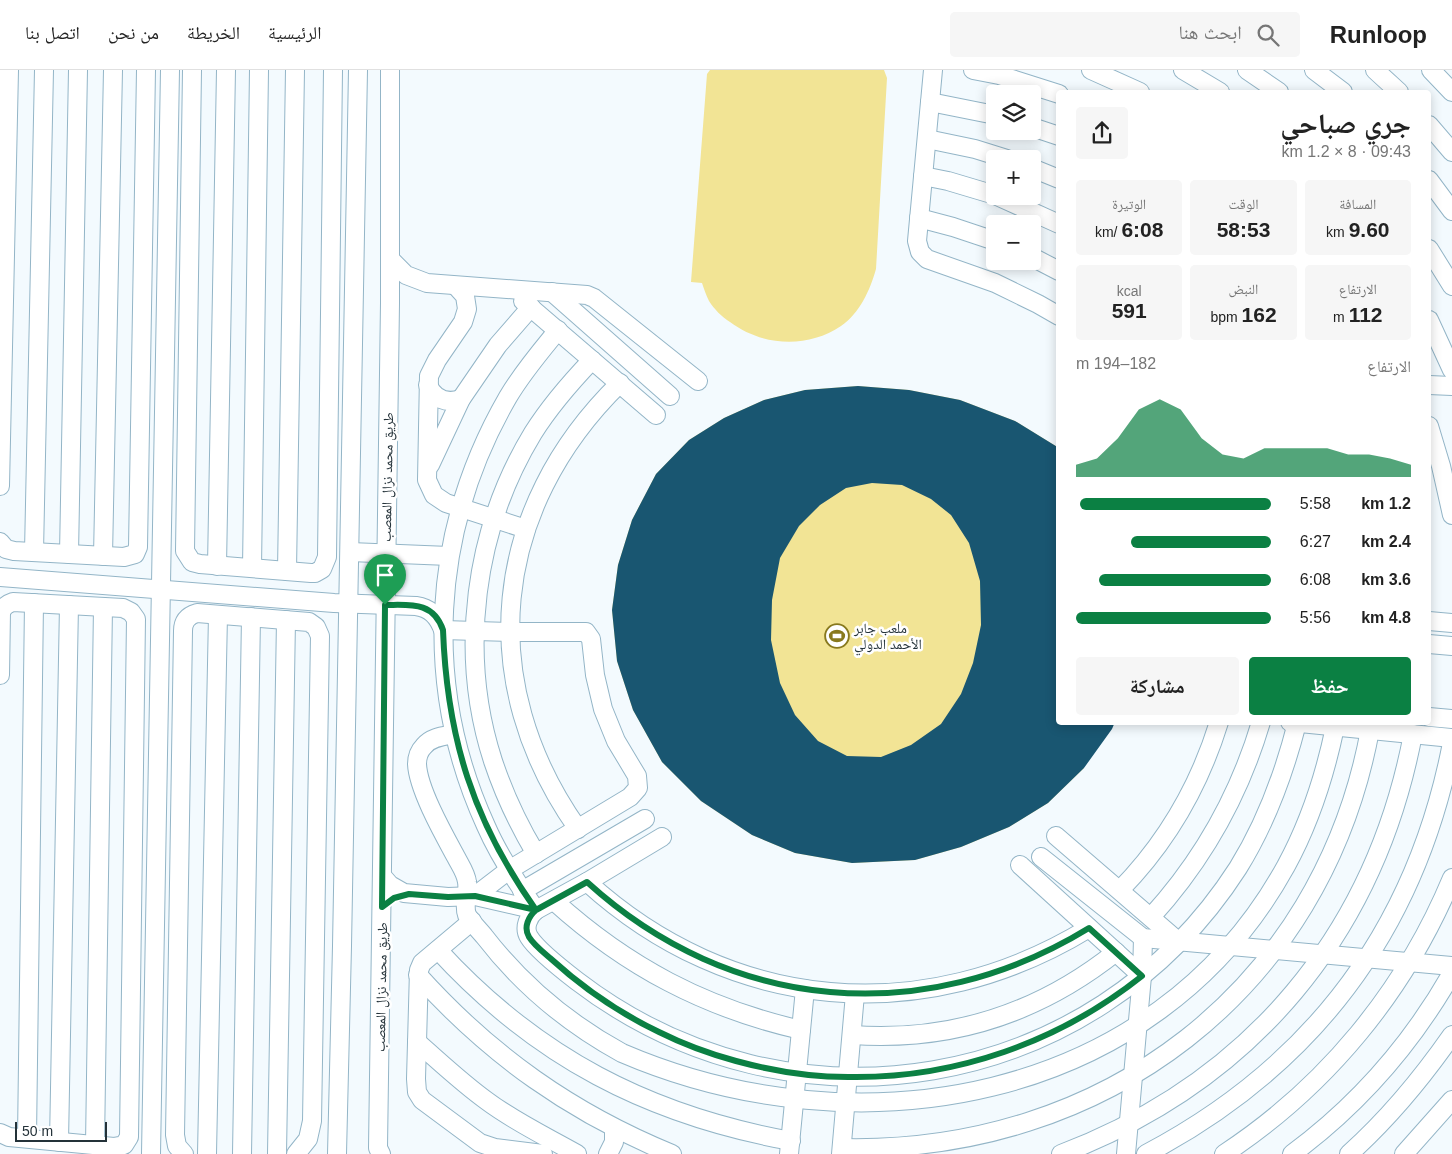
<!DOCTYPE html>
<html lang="ar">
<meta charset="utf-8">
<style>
:root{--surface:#fff;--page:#f6f6f6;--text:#222;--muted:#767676;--line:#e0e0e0;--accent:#0b8043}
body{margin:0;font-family:Arial,"Noto Naskh Arabic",sans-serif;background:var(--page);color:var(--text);direction:rtl;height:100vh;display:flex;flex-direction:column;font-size:19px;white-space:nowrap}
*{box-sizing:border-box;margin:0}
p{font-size:16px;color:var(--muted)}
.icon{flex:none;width:28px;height:28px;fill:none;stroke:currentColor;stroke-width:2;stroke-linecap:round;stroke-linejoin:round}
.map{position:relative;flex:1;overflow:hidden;direction:ltr}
.details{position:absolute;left:1056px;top:20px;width:375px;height:635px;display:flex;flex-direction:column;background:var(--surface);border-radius:5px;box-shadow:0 2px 12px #0003;direction:rtl}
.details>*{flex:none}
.tools{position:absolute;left:986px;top:15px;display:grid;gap:10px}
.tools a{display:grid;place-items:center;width:55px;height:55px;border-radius:5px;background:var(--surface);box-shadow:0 2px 12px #0003;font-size:25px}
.scale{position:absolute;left:15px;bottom:12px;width:92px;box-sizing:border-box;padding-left:5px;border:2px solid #243239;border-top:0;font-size:14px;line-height:18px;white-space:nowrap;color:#243239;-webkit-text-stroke:4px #fff;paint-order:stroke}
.pin{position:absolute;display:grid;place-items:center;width:42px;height:42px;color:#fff;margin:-51px -21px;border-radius:50% 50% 50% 0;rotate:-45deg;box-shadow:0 0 5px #0007}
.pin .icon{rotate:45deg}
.round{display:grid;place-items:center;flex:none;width:52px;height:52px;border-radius:5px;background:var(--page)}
.head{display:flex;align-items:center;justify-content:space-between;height:85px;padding:0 20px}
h1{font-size:28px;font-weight:700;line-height:38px}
.stats{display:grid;grid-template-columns:repeat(3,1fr);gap:8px;height:85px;padding:5px 20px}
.stats div{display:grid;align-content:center;border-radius:5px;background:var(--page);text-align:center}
.stats b{font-size:21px;font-weight:700}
.stats small{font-size:14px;font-weight:400}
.stats p{font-size:14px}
.chart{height:140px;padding:10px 20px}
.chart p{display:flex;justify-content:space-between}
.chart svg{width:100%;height:90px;margin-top:5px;fill:var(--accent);opacity:.7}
.cta{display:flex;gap:10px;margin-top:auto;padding:10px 20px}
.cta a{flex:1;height:58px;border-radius:5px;background:var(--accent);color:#fff;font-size:20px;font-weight:700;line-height:58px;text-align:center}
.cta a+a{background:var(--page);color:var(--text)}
ul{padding:0 20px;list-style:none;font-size:16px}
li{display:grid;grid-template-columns:80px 60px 1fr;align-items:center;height:38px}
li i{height:12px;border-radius:6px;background:var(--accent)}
header{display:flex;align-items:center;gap:30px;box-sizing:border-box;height:70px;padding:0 25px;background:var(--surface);border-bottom:1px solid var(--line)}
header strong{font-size:24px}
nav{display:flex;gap:28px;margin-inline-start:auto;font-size:18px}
.search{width:350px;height:45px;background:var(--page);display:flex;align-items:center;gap:12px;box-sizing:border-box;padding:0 18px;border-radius:5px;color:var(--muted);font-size:19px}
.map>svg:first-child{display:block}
.green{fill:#f2e495}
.building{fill:#195671;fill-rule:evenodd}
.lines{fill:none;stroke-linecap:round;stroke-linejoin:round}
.minor-casing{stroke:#93b5c7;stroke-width:20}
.minor{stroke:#fff;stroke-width:18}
.route-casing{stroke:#fff;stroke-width:10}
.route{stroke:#0b8043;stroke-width:6}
.labels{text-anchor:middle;stroke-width:5;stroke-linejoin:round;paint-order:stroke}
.street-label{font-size:14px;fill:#243239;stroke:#fff}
.poi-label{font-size:14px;fill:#243239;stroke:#fff;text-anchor:start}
</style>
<header>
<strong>Runloop</strong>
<div class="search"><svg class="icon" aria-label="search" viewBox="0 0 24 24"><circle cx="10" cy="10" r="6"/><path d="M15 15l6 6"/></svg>ابحث هنا</div>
<nav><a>الرئيسية</a><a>الخريطة</a><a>من نحن</a><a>اتصل بنا</a></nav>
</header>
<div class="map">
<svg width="1452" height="1084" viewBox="0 0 1452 1084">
<rect width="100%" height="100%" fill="#f3fafe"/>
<g class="green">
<path d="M710 0H884L887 8 876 199C870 220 860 243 841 256 807 279 762 276 730 252 722 247 714 239 709 231 706 225 704 219 702 213L691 212 707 4Z"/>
<polygon points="858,316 909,320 960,330 1015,351 1059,378 1059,652 1084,698 1048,733 1009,757 961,777 915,790 852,793 795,783 752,765 701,731 662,692 633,640 617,591 612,540 618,495 632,450 656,404 689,370 724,348 764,330 805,320"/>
</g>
<path class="building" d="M858 316 909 320 960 330 1015 351 1059 378V652H1115L1112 659 1084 698 1048 733 1009 757 961 777 915 790 852 793 795 783 752 765 701 731 662 692 633 640 617 591 612 540 618 495 632 450 656 404 689 370 724 348 764 330 805 320ZM872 413 902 415 931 429 951 445 969 473 980 511 981 555 973 593 961 624 941 654 911 675 881 687 847 686 818 671 795 645 780 613 771 570 772 530 780 488 799 456 820 435 846 418Z"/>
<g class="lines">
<g class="minor-casing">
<g id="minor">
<polyline points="192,0 185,481 192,492 200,494 311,503 315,503 322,499 327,487 333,0"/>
<polyline points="933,0 917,171 920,182 927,189 995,213 1038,234 1059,246"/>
<polyline points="973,0 999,5 1059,24"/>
<polyline points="1091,0 1140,22"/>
<polyline points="1183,0 1220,22"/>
<polyline points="1247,0 1279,22"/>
<polyline points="1314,0 1343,22"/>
<polyline points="1375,0 1399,22"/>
<polyline points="1431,0 1452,22"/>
<polyline points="930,32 995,45"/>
<polyline points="1429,55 1452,82"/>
<polyline points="1032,57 1059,66"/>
<polyline points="927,69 975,79 1007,89"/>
<polyline points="1032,98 1059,109"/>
<polyline points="923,106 948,111 995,125"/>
<polyline points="1429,110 1452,141"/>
<polyline points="997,126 1059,154"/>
<polyline points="919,148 953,157 995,171"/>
<polyline points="1429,179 1452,216"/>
<polyline points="1032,187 1059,201"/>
<polyline points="390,189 406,205 427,213 587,225 594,228 698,311"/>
<polyline points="456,216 465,226 467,239 463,252 437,290 429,306 427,410 434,425 446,433 526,459"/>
<polyline points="552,222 670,326"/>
<polyline points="523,231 656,345"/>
<polyline points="1429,250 1452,300"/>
<path d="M428 315C434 329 446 334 461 329"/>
<polyline points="1429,315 1452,316"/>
<polyline points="1429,356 1441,396 1452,445"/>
<polyline points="430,395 461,329 498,275 531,237"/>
<polyline points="0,416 9,0"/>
<polyline points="0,472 6,479 14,481 124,487 135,484 138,477 146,0"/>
<polyline points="34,482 44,0"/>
<polyline points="350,482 449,486"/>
<polyline points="69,484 78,0"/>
<polyline points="103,486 113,0"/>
<polyline points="217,496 226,0"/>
<polyline points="252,498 259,0"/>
<polyline points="287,501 295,0"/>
<path d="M0 507 334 533 416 536C430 538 438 546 443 560L511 562H586L591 569 595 605 603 639 616 671 637 706 638 718 630 727 509 800 475 826"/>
<polyline points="1429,551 1452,553"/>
<polyline points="1429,574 1452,576"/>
<path d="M0 605 1 542C4 536 7 534 13 532L123 538 131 542 136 549 129 1067 124 1075 114 1077 9 1067 0 1063"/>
<polyline points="1429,647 1452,649"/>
<polyline points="1290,652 1452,668"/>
<path d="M454 664C444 666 431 667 424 676 419 681 417 688 417 694 418 719 444 765 456 787 460 795 466 803 467 812 469 822 463 835 467 845 471 852 479 860 484 866 521 914 569 954 622 983 857 1084 1155 1034 1286 796 1310 752 1325 705 1335 657"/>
<path d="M578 759C474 612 491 439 620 313"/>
<polyline points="1056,766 1179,872"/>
<path d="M662 767 587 812 536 840C529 846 523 857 529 867 537 880 564 901 577 911 790 1074 1093 1024 1238 798 1266 753 1284 704 1297 653"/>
<path d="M536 784C518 754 504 724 493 691 458 583 474 460 533 363 550 336 570 313 592 290"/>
<polyline points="1041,787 1143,868 1452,896"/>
<polyline points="1020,795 1142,906"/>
<polyline points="383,807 390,815 404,823 448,827 475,826 536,840"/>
<path d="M587 812C731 943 924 959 1089 858"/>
<path d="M1120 820C1167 772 1199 717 1219 652"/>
<polyline points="522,821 645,749"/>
<path d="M554 831C627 897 705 938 801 960"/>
<path d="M536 840C517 813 499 786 486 756 422 616 431 460 508 327 522 303 540 282 558 260"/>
<path d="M1151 847C1203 790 1239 726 1261 652"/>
<polyline points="472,851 422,893 419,900 416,1009 417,1022 422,1030 480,1073 495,1078 543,1084"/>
<path d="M438 880C536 987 648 1045 791 1071"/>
<path d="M418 905C491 986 572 1043 672 1084"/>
<path d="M852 965C951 972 1038 944 1116 882"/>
<path d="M417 972C440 992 462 1013 487 1031 515 1052 547 1067 577 1084"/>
<polyline points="27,1068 34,533"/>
<polyline points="59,1072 69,535"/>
<polyline points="95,1075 103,537"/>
<path d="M842 1078C1104 1084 1322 920 1370 660"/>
<polyline points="151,1084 170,0"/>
<path d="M184 1084 177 1076 175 1065 183 561C183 552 187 546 197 543L309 552 316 557 320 566 312 1051 308 1069 296 1084"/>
<polyline points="207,1084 218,545"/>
<polyline points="242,1084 251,547"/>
<polyline points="277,1084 286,550"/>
<polyline points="337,1084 342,876 358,0"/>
<polyline points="381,1084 378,1078 390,233 390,0"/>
<polyline points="608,1084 614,1072 614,1058"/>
<polyline points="789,1084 805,919"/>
<polyline points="841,1084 855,924"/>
<path d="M1061 1084C1251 1012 1375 864 1413 664"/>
<polyline points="1126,1084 1142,906 1143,868"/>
<path d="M1146 1084C1313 996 1416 859 1452 673"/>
<path d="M1224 1084C1326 1017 1405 921 1452 808"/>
<path d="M1292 1084C1357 1036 1412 973 1452 903"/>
<path d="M1349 1084C1388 1049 1422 1008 1452 965"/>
<polyline points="1404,1084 1452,1030"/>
</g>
</g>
<use href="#minor" class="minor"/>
</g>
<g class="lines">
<g class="route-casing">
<path id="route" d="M385 535 382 837 394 828 409 824 448 827 475 826 536 840C529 846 523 857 529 867 534 875 543 882 550 888 583 918 619 943 659 962 683 974 710 984 736 991 773 1001 811 1007 848 1007 955 1009 1059 972 1142 906L1089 858C924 959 731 943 587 812L536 840C473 751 447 668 443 560 433 531 410 535 385 535"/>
</g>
<use href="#route" class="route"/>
</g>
<defs>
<g id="stadium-ring" transform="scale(1.25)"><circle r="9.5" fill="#fff" stroke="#88791e" stroke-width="1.5"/><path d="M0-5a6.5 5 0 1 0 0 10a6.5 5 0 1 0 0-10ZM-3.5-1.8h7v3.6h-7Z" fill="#88791e"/></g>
</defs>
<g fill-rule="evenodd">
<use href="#stadium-ring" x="837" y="566"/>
</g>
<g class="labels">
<g class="street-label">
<text transform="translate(387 407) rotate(-89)" y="5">طريق محمد نزال المعصب</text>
<text transform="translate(381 917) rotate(-89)" y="5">طريق محمد نزال المعصب</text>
</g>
<g class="poi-label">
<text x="854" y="563">ملعب جابر<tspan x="854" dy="16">الأحمد الدولي</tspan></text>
</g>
</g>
</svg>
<div class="tools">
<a><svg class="icon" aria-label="layers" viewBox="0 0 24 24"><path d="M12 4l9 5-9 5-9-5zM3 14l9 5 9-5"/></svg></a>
<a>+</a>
<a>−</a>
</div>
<div class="scale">50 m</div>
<div class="pin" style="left:385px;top:535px;background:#1e9e55"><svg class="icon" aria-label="arrive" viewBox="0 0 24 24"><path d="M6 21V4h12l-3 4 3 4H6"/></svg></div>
<section class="details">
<div class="head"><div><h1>جري صباحي</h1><p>09:43 · 8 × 1.2 km</p></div><a class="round"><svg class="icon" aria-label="share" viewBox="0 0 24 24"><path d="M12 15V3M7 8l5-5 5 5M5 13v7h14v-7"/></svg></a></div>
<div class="stats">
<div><p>المسافة</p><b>9.60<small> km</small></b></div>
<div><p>الوقت</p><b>58:53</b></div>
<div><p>الوتيرة</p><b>6:08<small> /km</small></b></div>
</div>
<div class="stats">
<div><p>الارتفاع</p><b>112<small> m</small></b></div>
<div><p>النبض</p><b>162<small> bpm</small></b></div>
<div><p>kcal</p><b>591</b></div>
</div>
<div class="chart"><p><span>الارتفاع</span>182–194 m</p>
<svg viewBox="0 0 160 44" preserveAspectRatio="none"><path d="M0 44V38L10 35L20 25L30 11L40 6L50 11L60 25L70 33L80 35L90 30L100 30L110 30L120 30L130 33L140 33L150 35L160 38V44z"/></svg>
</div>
<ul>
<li><b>1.2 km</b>5:58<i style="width:98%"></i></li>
<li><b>2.4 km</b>6:27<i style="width:72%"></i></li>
<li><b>3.6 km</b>6:08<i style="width:88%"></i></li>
<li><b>4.8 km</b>5:56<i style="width:100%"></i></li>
</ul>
<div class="cta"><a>حفظ</a><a>مشاركة</a></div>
</section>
</div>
